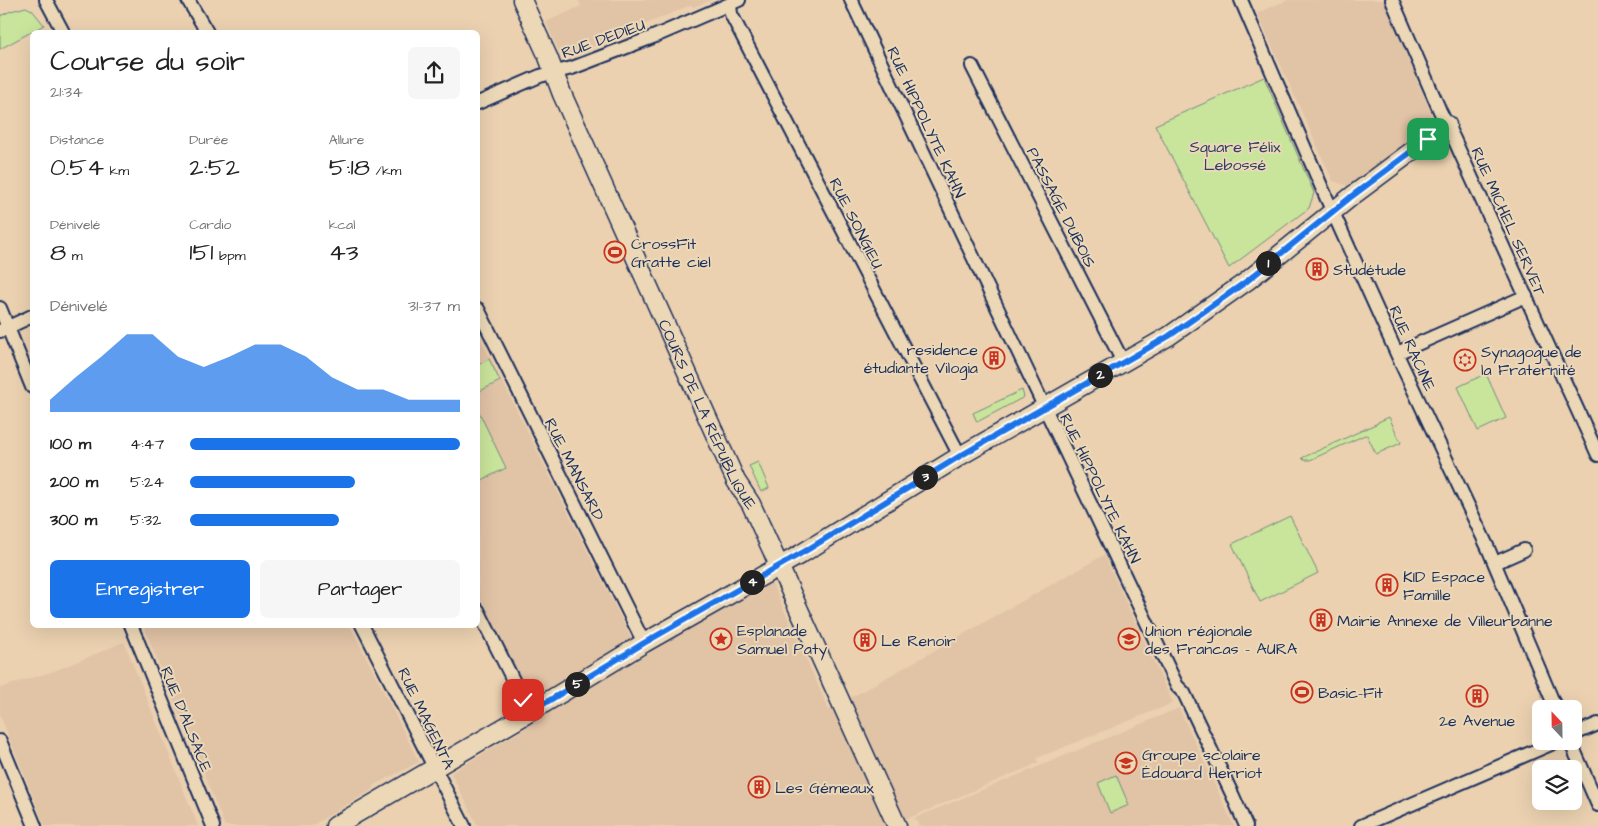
<!DOCTYPE html>
<html lang="fr">
<meta charset="utf-8">
<style>
:root{--surface:#fff;--page:#f6f6f6;--text:#222;--muted:#767676;--accent:#1a73e8}
body{margin:0;font-family:"Architects Daughter",sans-serif;background:var(--page);color:var(--text);height:100vh;display:flex;flex-direction:column;font-size:19px;white-space:nowrap}
*{box-sizing:border-box;margin:0}
p{font-size:16px;color:var(--muted)}
.icon{flex:none;width:28px;height:28px;fill:none;stroke:currentColor;stroke-width:2;stroke-linecap:round;stroke-linejoin:round}
.map{position:relative;flex:1;overflow:hidden}
.panel{position:absolute;left:30px;top:30px;width:450px;height:598px;display:flex;flex-direction:column;background:var(--surface);border-radius:8px;box-shadow:0 5px 20px #0002}
.panel>*{flex:none}
.needle{width:32px;rotate:338deg}
.buttons{position:absolute;left:1532px;top:700px;display:grid;gap:10px}
.buttons a{display:grid;place-items:center;width:50px;height:50px;border-radius:8px;background:var(--surface);box-shadow:0 5px 20px #0002;font-size:25px}
.pin{position:absolute;display:grid;place-items:center;width:42px;height:42px;color:#fff;margin:-21px;border-radius:10px;box-shadow:0 2px 8px #0006}
.km{position:absolute;width:25px;height:25px;margin:-12px;border-radius:50%;background:#222;color:#fff;font-size:14px;line-height:25px;text-align:center}
.round{display:grid;place-items:center;flex:none;width:52px;height:52px;border-radius:8px;background:var(--page)}
.head{display:flex;align-items:center;justify-content:space-between;height:85px;padding:0 20px}
h1{font-size:28px;font-weight:600;line-height:38px}
.stats{display:grid;grid-template-columns:repeat(3,1fr);gap:8px;height:85px;padding:5px 20px}
.stats div{display:grid;align-content:center}
.stats b{font-size:25px;font-weight:600}
.stats small{font-size:14px;font-weight:400}
.stats p{font-size:14px}
.chart{height:140px;padding:10px 20px}
.chart p{display:flex;justify-content:space-between}
.chart svg{width:100%;height:90px;margin-top:5px;fill:var(--accent);opacity:.7}
.action{display:flex;gap:10px;margin-top:auto;padding:10px 20px}
.action a{flex:1;height:58px;border-radius:8px;background:var(--accent);color:#fff;font-size:20px;font-weight:600;line-height:58px;text-align:center}
.action a+a{background:var(--page);color:var(--text)}
ul{padding:0 20px;list-style:none;font-size:16px}
li{display:grid;grid-template-columns:80px 60px 1fr;align-items:center;height:38px}
li i{height:12px;border-radius:6px;background:var(--accent)}
.map>svg:first-child{display:block}
.built{fill:#e1c3a6}
.green{fill:#c9e49b;stroke:#728a7c}
.lines{fill:none;stroke-linecap:round;stroke-linejoin:round}
.street-casing{stroke:#1b2f5e;stroke-width:16}
.secondary-casing{stroke:#1b2f5e;stroke-width:21}
.street{stroke:#ecd8b6;stroke-width:12}
.secondary{stroke:#ecd8b6;stroke-width:18}
.route-casing{stroke:#fff;stroke-width:10}
.route{stroke:#1a73e8;stroke-width:6}
.labels{text-anchor:middle;stroke-width:4;stroke-linejoin:round;paint-order:stroke}
.street-label{font-size:16px;fill:#1b2f5e;stroke:#ecd8b6}
.park-label{font-size:16px;fill:#2c4164;stroke:#ecd8b6}
.poi-label{font-size:16px;fill:#1b2f5e;stroke:#ecd8b6;text-anchor:start}
</style>
<div class="map">
<svg width="1598" height="826" viewBox="0 0 1598 826">
<rect width="100%" height="100%" fill="#ebd1b0"/>
<filter id="ink" filterUnits="userSpaceOnUse"><feTurbulence type="fractalNoise" baseFrequency=".02" numOctaves="2"/><feDisplacementMap in="SourceGraphic" scale="10" xChannelSelector="R" yChannelSelector="G"/><feConvolveMatrix kernelMatrix="1 2 1 2 8 2 1 2 1" color-interpolation-filters="sRGB"/></filter>
<g filter="url(#ink)">
<g class="built">
<polygon points="578,0 712,0 693,7 691,5 570,56 559,52 546,22 581,6"/>
<polygon points="1288,0 1384,0 1434,121 1348,186 1333,181 1257,13"/>
<polygon points="478,333 641,658 771,581 829,710 1104,555 1173,703 1037,758 1038,763 890,826 478,826 451,773 539,720 478,596"/>
<polygon points="143,625 350,625 419,762 374,785 372,790 311,826 225,826"/>
<polygon points="124,642 198,826 45,826 0,715 0,688 57,670"/>
<polygon points="1179,708 1234,826 919,826 915,818"/>
</g>
<g class="green">
<polygon points="26,7 32,10 44,25 0,49 0,16 11,11"/>
<polygon points="1264,77 1314,193 1309,208 1229,268 1155,125"/>
<polygon points="489,359 500,381 478,392 478,365"/>
<polygon points="1483,375 1487,376 1506,418 1478,431 1458,387"/>
<polygon points="1022,390 1024,397 977,422 973,413"/>
<polygon points="478,410 506,468 478,482"/>
<polygon points="1389,417 1401,443 1376,454 1367,435 1365,435 1310,460 1304,460 1302,458 1378,423 1378,422"/>
<polygon points="758,462 769,488 761,492 749,466"/>
<polygon points="1290,516 1318,573 1260,602 1232,544"/>
<polygon points="1116,775 1129,805 1110,813 1098,783"/>
</g>
<g class="lines">
<g class="street-casing">
<g id="street">
<polyline points="46,0 63,32"/>
<polyline points="188,0 207,32"/>
<polyline points="851,0 1177,686 1184,693 1233,796 1246,826"/>
<polyline points="1241,0 1322,188 1401,363 1488,548 1556,709"/>
<polyline points="1392,0 1440,111 1454,139 1598,455"/>
<polyline points="730,4 731,14 960,456"/>
<polyline points="972,66 1123,362"/>
<polyline points="478,103 540,76 572,68 653,37 739,0"/>
<polyline points="0,308 32,387"/>
<polyline points="478,309 644,643"/>
<polyline points="0,331 32,316"/>
<polyline points="1397,353 1526,296"/>
<polyline points="1495,563 1524,550"/>
<polyline points="478,610 523,700 527,714"/>
<polyline points="131,625 213,826"/>
<polyline points="362,625 464,826"/>
<polyline points="1574,734 1598,724"/>
<polyline points="0,741 35,826"/>
<polyline points="1570,741 1598,805"/>
<polyline points="1361,826 1558,741"/>
</g>
</g>
<g class="secondary-casing">
<g id="secondary">
<path id="s1" d="M522 0 548 57 562 94 736 481 751 504 897 826"/>
<polyline points="335,826 520,718 644,643 801,554 960,456 1169,336 1247,281 1352,196 1447,125"/>
</g>
</g>
<use href="#street" class="street"/>
<use href="#secondary" class="secondary"/>
</g>
</g>
<g class="lines" filter="url(#ink)">
<g class="route-casing">
<polyline id="route" points="523,700 527,714 644,643 807,550 960,456 1169,336 1247,281 1352,196 1428,139"/>
</g>
<use href="#route" class="route"/>
</g>
<defs>
<g id="stadium-ring" transform="scale(1.125)"><circle r="9.5" fill="#ecd8b6" stroke="#c8321e" stroke-width="1.5"/><path d="M0-5a6.5 5 0 1 0 0 10a6.5 5 0 1 0 0-10ZM-3.5-1.8h7v3.6h-7Z" fill="#c8321e"/></g>
<g id="building-ring" transform="scale(1.125)"><circle r="9.5" fill="#ecd8b6" stroke="#c8321e" stroke-width="1.5"/><path d="M-4-6H4V6H1V3H-1V6H-4ZM-2.5-4.3h1.7v1.8h-1.7ZM.8-4.3h1.7v1.8H.8ZM-2.5-1h1.7V.8h-1.7ZM.8-1h1.7V.8H.8Z" fill="#c8321e"/></g>
<g id="synagogue-ring" transform="scale(1.125)"><circle r="9.5" fill="#ecd8b6" stroke="#c8321e" stroke-width="1.5"/><path d="M0-6.5L5.6 3.2H-5.6ZM0 6.5L5.6-3.2H-5.6Z" fill="#c8321e"/></g>
<g id="sight-ring" transform="scale(1.125)"><circle r="9.5" fill="#ecd8b6" stroke="#c8321e" stroke-width="1.5"/><path d="M0-6L1.8-2.2L6-1.7L2.9 1.2L3.7 5.4L0 3.3L-3.7 5.4L-2.9 1.2L-6-1.7L-1.8-2.2Z" fill="#c8321e"/></g>
<g id="university-ring" transform="scale(1.125)"><circle r="9.5" fill="#ecd8b6" stroke="#c8321e" stroke-width="1.5"/><path d="M0-5L7-2L0 1L-7-2ZM-4 1L0 2.5L4 1V4Q0 6-4 4Z" fill="#c8321e"/></g>
<g id="school-ring" transform="scale(1.125)"><circle r="9.5" fill="#ecd8b6" stroke="#c8321e" stroke-width="1.5"/><path d="M0-5L7-2L0 1L-7-2ZM-4 1L0 2.5L4 1V4Q0 6-4 4Z" fill="#c8321e"/></g>
</defs>
<g fill-rule="evenodd">
<use href="#stadium-ring" x="615" y="252"/>
<use href="#building-ring" x="1317" y="269"/>
<use href="#building-ring" x="994" y="358"/>
<use href="#synagogue-ring" x="1465" y="360"/>
<use href="#building-ring" x="1387" y="585"/>
<use href="#building-ring" x="1321" y="620"/>
<use href="#sight-ring" x="721" y="639"/>
<use href="#university-ring" x="1129" y="639"/>
<use href="#building-ring" x="865" y="640"/>
<use href="#stadium-ring" x="1302" y="692"/>
<use href="#building-ring" x="1477" y="696"/>
<use href="#school-ring" x="1126" y="763"/>
<use href="#building-ring" x="759" y="787"/>
</g>
<g class="labels">
<g class="street-label">
<text transform="translate(603 38) rotate(-20)" y="6">RUE DEDIEU</text>
<text transform="translate(927 122) rotate(65)" y="6">RUE HIPPOLYTE KAHN</text>
<text transform="translate(1062 207) rotate(63)" y="6">PASSAGE DUBOIS</text>
<text transform="translate(1509 221) rotate(66)" y="6">RUE MICHEL SERVET</text>
<text transform="translate(857 223) rotate(63)" y="6">RUE SONGIEU</text>
<text transform="translate(1413 348) rotate(66)" y="6">RUE RACINE</text>
<text dy="6" stroke="none"><textPath href="#s1" startOffset="454">COURS DE LA RÉPUBLIQUE</textPath></text>
<text transform="translate(575 469) rotate(63)" y="6">RUE MANSARD</text>
<text transform="translate(1101 488) rotate(64)" y="6">RUE HIPPOLYTE KAHN</text>
<text transform="translate(427 718) rotate(64)" y="6">RUE MAGENTA</text>
<text transform="translate(187 719) rotate(68)" y="6">RUE D'ALSACE</text>
</g>
<g class="park-label">
<text x="1235" y="152">Square Félix<tspan x="1235" dy="18">Lebossé</tspan></text>
</g>
<g class="poi-label">
<text x="631" y="249">CrossFit<tspan x="631" dy="18">Gratte ciel</tspan></text>
<text x="1333" y="275">Studétude</text>
<text x="978" y="355" text-anchor="end">residence<tspan x="978" dy="18">étudiante Vilogia</tspan></text>
<text x="1481" y="357">Synagogue de<tspan x="1481" dy="18">la Fraternité</tspan></text>
<text x="1403" y="582">KID Espace<tspan x="1403" dy="18">Famille</tspan></text>
<text x="1337" y="626">Mairie Annexe de Villeurbanne</text>
<text x="737" y="636">Esplanade<tspan x="737" dy="18">Samuel Paty</tspan></text>
<text x="1145" y="636">Union régionale<tspan x="1145" dy="18">des Francas - AURA</tspan></text>
<text x="881" y="646">Le Renoir</text>
<text x="1318" y="698">Basic-Fit</text>
<text x="1477" y="726" text-anchor="middle">2e Avenue</text>
<text x="1142" y="760">Groupe scolaire<tspan x="1142" dy="18">Édouard Herriot</tspan></text>
<text x="775" y="793">Les Gémeaux</text>
</g>
</g>
</svg>
<div class="buttons">
<a><svg class="needle" viewBox="-14 -14 28 28"><path d="M0-13l5 13h-10z" fill="#e53935"/><path d="M0 13l5-13h-10z" fill="#767676"/></svg></a>
<a><svg class="icon" aria-label="layers" viewBox="0 0 24 24"><path d="M12 4l9 5-9 5-9-5zM3 14l9 5 9-5"/></svg></a>
</div>
<div class="pin" style="left:1428px;top:139px;background:#1e9e55"><svg class="icon" aria-label="arrive" viewBox="0 0 24 24"><path d="M6 21V4h12l-3 4 3 4H6"/></svg></div>
<div class="pin" style="left:523px;top:700px;background:#d93025"><svg class="icon" aria-label="check" viewBox="0 0 24 24"><path d="M5 12l5 5 9-10"/></svg></div>
<b class="km" style="left:1268px;top:263px">1</b>
<b class="km" style="left:1100px;top:375px">2</b>
<b class="km" style="left:925px;top:477px">3</b>
<b class="km" style="left:752px;top:582px">4</b>
<b class="km" style="left:577px;top:684px">5</b>
<section class="panel">
<div class="head"><div><h1>Course du soir</h1><p>21:34</p></div><a class="round"><svg class="icon" aria-label="share" viewBox="0 0 24 24"><path d="M12 15V3M7 8l5-5 5 5M5 13v7h14v-7"/></svg></a></div>
<div class="stats">
<div><p>Distance</p><b>0.54<small> km</small></b></div>
<div><p>Durée</p><b>2:52</b></div>
<div><p>Allure</p><b>5:18<small> /km</small></b></div>
</div>
<div class="stats">
<div><p>Dénivelé</p><b>8<small> m</small></b></div>
<div><p>Cardio</p><b>151<small> bpm</small></b></div>
<div><p>kcal</p><b>43</b></div>
</div>
<div class="chart"><p><span>Dénivelé</span>31–37 m</p>
<svg viewBox="0 0 160 44" preserveAspectRatio="none"><path d="M0 44V38L10 27L20 17L30 6L40 6L50 17L60 22L70 17L80 11L90 11L100 17L110 27L120 33L130 33L140 38L150 38L160 38V44z"/></svg>
</div>
<ul>
<li><b>100 m</b>4:47<i style="width:100%"></i></li>
<li><b>200 m</b>5:24<i style="width:61%"></i></li>
<li><b>300 m</b>5:32<i style="width:55%"></i></li>
</ul>
<div class="action"><a>Enregistrer</a><a>Partager</a></div>
</section>
</div>
